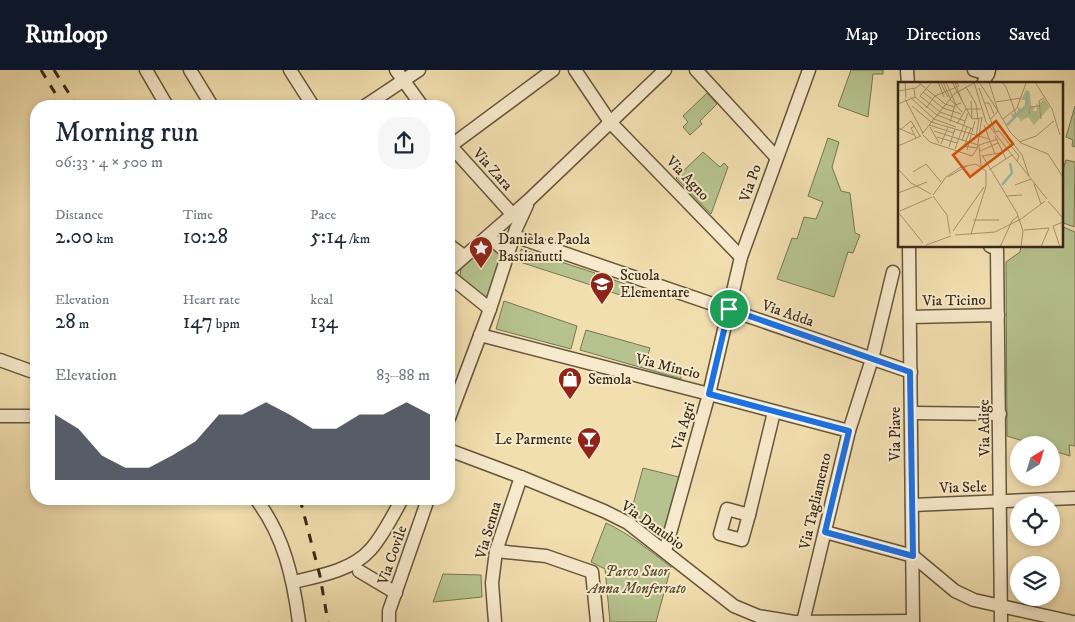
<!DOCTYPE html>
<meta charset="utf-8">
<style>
:root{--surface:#fff;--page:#f6f6f7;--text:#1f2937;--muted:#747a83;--accent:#111827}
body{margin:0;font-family:"IM FELL DW Pica",serif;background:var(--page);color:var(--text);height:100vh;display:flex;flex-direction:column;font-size:19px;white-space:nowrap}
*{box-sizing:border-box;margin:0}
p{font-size:16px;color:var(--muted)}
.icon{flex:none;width:28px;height:28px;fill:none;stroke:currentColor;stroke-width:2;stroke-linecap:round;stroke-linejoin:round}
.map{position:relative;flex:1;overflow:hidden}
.side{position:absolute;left:30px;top:30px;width:425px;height:405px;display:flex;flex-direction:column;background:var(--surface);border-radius:20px;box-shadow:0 2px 8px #0003}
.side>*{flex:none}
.needle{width:32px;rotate:38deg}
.buttons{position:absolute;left:1010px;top:366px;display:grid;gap:10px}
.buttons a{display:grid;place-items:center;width:50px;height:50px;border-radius:50%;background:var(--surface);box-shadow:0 2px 8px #0003;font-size:25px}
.pin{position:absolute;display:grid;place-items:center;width:42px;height:42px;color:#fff;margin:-21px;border:2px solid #fff;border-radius:50%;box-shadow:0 1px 5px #0007}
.round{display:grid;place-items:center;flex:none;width:52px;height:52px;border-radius:20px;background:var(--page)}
.summary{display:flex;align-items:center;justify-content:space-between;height:85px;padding:0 25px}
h1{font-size:28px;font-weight:600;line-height:38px}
.stats{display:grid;grid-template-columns:repeat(3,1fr);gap:8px;height:85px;padding:5px 25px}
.stats div{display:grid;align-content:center}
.stats b{font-size:21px;font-weight:600}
.stats small{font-size:14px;font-weight:400}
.stats p{font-size:14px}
.chart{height:140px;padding:10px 25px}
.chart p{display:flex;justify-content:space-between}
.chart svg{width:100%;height:90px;margin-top:5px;fill:var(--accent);opacity:.7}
header{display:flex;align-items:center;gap:30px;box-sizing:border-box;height:70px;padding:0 25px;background:var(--accent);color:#fff}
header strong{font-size:24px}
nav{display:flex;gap:28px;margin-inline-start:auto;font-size:18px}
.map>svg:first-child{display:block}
.green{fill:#b6c38e;stroke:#777652}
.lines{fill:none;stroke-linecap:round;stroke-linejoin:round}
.minor-casing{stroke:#66563c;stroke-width:15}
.minor{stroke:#f7eacc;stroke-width:12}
.rail{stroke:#382816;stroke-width:3;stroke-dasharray:9 9;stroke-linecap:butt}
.route-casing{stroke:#fff;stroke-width:10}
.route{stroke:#1a73e8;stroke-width:6}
.labels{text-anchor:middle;stroke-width:4;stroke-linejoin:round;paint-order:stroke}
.street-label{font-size:15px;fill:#382816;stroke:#f7eacc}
.poi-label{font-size:15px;fill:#382816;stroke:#f7eacc;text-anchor:start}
.park-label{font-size:15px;font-style:italic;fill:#584f34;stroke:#f7eacc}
.inset-river{fill:none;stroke:#9bbdab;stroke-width:2.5}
.inset-road{fill:none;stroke:#a89672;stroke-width:1}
.view{fill:#d6540d;fill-opacity:0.15;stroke:#d6540d;stroke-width:2.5}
.inset-edge{fill:none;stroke:#382816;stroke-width:2.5}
</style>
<header>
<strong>Runloop</strong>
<nav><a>Map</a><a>Directions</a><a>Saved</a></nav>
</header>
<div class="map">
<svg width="1075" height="552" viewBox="0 0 1075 552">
<rect width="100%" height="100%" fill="#f2dfb0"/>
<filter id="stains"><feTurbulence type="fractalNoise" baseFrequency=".004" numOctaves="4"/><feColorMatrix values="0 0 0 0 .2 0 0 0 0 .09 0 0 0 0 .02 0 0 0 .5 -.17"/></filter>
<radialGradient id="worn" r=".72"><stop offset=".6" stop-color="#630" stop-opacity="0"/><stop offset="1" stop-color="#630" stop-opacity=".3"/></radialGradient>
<g class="green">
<polygon points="851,0 883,0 883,4 873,4 868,47 838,36"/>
<polygon points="707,23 717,34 700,51 702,54 690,65 683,57 688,52 683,46"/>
<polygon points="1075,36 1075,77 1072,76 1073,70 1066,67"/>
<polygon points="828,68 839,72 832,97 841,121 850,123 855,163 860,165 853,183 848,182 834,227 777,209 792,168 797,169 804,147 816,149 823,132 808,126"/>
<polygon points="703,82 720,97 724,93 728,97 711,144 676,108"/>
<polygon points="1066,90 1075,92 1074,157 1061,152 1061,106"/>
<polygon points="1061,156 1075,162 1075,376 1069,375 1070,386 1051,380 1051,375 1036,375 1007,366 1006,192 1020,182 1021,176 1061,176"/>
<polygon points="487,175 500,185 500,188 488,224 484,228 460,207 461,198"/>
<polygon points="521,179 595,203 591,215 517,191"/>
<polygon points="603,206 636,218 632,229 599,218"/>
<polygon points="504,231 577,256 571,279 496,259"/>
<polygon points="586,260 650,278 645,294 681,306 681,309 580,280"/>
<polygon points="643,398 679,407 665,457 660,462 631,442"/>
<path d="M606 453C630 464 650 481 671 497L656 552H610L605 499 591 492Z"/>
<polygon points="443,504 481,505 482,527 433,532"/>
</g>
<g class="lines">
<g class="minor-casing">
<g id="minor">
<polyline points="146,0 167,36"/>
<polyline points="190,0 212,36"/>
<polyline points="290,0 313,36"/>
<polyline points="396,0 422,36"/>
<polyline points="575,0 610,52 741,187"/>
<polyline points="696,0 776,87"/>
<polyline points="907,0 908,14"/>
<polyline points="974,0 988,4"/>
<polyline points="983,14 989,0"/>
<polyline points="365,36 419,0"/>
<polyline points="449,74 513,145"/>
<polyline points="449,77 553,0"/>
<polyline points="488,166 508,183"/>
<polyline points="514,166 911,302"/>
<polyline points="449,175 464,186"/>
<polyline points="909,176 913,552"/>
<polyline points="990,176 997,179 1001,552"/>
<polyline points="449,200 529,130 665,0"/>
<polyline points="449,206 490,239"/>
<polyline points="910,247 998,245"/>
<polyline points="480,265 709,324 849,361"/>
<polyline points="0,290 36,303"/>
<polyline points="912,343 1000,344"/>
<polyline points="0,346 36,346"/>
<polyline points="449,348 490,239 516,159 527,135"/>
<polyline points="449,380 521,407 604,441 628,453 734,536 758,546 794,552 913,551"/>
<path d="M256 429C284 466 293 507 299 552"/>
<polyline points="912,435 1075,428"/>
<polygon points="727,439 749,445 742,470 720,464"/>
<polyline points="749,445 774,342"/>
<polyline points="825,462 913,486 955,521 974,530 1073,552"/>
<polyline points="496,481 546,486 592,502 597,552"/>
<polyline points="665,481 709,324 741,187 809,0"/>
<polyline points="359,501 396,523"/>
<path d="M293 512C320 506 353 500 371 479 384 464 393 445 402 429"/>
<polyline points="389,552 389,541 428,429"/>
<polyline points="495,552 492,513 496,481 521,407"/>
<polyline points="803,552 849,361 872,289 893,202"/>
</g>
</g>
<use href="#minor" class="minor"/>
<g class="rail">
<polyline points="41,0 63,36"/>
<polyline points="54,0 77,36"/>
<polyline points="300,429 320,506 328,552"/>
</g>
</g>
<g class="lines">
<g class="route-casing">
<polygon id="route" points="729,239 910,302 913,486 825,462 849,361 709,324"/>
</g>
<use href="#route" class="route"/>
</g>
<defs>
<g id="sight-pin" transform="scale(1.25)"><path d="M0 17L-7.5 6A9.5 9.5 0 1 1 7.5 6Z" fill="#8f2418" stroke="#f7eacc"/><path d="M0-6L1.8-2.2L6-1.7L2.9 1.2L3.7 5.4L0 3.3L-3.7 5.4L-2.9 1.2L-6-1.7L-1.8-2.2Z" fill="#fff"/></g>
<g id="school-pin" transform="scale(1.25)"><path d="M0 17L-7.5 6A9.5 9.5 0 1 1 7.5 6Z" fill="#8f2418" stroke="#f7eacc"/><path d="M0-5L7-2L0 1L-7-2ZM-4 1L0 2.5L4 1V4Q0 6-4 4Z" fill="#fff"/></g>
<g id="shop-pin" transform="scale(1.25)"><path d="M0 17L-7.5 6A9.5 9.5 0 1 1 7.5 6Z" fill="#8f2418" stroke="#f7eacc"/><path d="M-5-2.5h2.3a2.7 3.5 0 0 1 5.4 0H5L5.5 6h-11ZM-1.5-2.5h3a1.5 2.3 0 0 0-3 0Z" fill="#fff"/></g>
<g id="bar-pin" transform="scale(1.25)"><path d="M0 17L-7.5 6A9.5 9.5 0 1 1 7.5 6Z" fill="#8f2418" stroke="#f7eacc"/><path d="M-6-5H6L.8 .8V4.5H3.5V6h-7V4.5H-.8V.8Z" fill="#fff"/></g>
</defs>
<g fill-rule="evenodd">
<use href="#sight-pin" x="481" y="178"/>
<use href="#school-pin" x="602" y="214"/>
<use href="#shop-pin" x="570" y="309"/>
<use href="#bar-pin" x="589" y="369"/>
</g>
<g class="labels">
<g class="street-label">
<text transform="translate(493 99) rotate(48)" y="5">Via Zara</text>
<text transform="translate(688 108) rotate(46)" y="5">Via Agno</text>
<text transform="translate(750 113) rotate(-71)" y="5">Via Po</text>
<text transform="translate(954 230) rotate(-1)" y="5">Via Ticino</text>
<text transform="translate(788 243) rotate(19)" y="5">Via Adda</text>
<text transform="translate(668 296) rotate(14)" y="5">Via Mincio</text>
<text transform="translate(683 356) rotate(-74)" y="5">Via Agri</text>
<text transform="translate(984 358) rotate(-91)" y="5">Via Adige</text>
<text transform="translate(895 364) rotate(-90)" y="5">Via Piave</text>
<text transform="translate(963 417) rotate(-2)" y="5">Via Sele</text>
<text transform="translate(815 431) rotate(-77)" y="5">Via Tagliamento</text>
<text transform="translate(653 455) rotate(35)" y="5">Via Danubio</text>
<text transform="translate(488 460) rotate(-74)" y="5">Via Senna</text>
<text transform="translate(392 485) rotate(-71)" y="5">Via Covile</text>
</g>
<g class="poi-label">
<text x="498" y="174">Daniela e Paola<tspan x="498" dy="17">Bastianutti</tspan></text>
<text x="620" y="210">Scuola<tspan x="620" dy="17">Elementare</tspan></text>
<text x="588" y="314">Semola</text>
<text x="572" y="374" text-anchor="end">Le Parmente</text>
</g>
<g class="park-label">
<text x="637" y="506">Parco Suor<tspan x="637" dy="17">Anna Monferrato</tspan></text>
</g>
</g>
<g transform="translate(898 12)">
<rect width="165" height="165" fill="#f2dfb0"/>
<path d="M128 8 132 11 133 23 137 25 135 29H130H139L138 21 140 23 146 17 152 25 136 43 130 35 123 39 119 34 115 37 113 32 119 31 120 25 124 27 128 24 127 18H123Z" fill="#b6c38e"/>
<path class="inset-river" d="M109 43 128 24 130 9M104 103 114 91 112 81"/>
<path class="inset-road" d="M7 0 8 16M20 0 47 22 57 25M40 0 46 15M41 0 59 1 61 4M42 0 50 15M45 0 52 16M48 0 58 23M54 0 74 37 84 36M76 0 88 40 149 117M81 0 100 29 93 37M91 0 100 29 112 50 123 61 150 72 165 95M104 0 108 5 118 32M137 0 154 27 162 53M57 1 64 19M68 5 78 22 80 38M81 6 97 50M16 7 17 15 39 33 75 47M0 9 18 6 23 2M25 10 45 26 63 32M22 14 42 30 67 39M22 14 34 0M12 15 36 37 58 45M7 17 25 51M52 17 64 30M73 19 74 36M98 20 123 16M86 21H91L96 32M0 22 17 15M14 24 33 40 91 57M28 26 37 14 61 4M67 27H83M131 32 132 25 141 24M105 37 119 26 128 1M143 37 141 19 146 16M52 40 57 23 63 21M59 42 68 27M31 43 56 51M86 43 97 72M17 44 13 46 18 56M32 45 41 61M0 46 16 53M73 46 66 64 79 66M2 48 13 39 22 54M36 49 80 63M97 50 101 49 121 74 119 79M24 52 56 12 76 1M25 53 32 60 74 74 79 67 84 35M97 54 108 77M39 55 59 61M78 55 81 37M110 55 124 73 131 94M64 59 69 44M121 60 138 54 156 39M43 62 50 45M81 63 83 84M81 63 100 57M0 64 23 54M51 65 57 47M57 67 70 31M69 68 77 39M82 69 100 61M84 73 119 131 125 149 123 165M84 74 102 71 109 67M0 87 13 101 33 112M91 88 114 73M15 90 28 82 43 100M50 95 69 84M136 102 143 122M117 103 133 97M0 111 29 100M35 113 48 95 63 85 78 82 88 89V104L73 152M35 114 49 133 52 152M108 114 124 113M150 119 165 136M2 129 34 115M0 130 25 161M75 138H101M126 148 151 146M55 149 86 105M57 153 97 150 123 137 147 119M28 163 53 154M102 165 114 139 120 134M143 165 151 146M162 165 155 144 165 140"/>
<path class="view" d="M98 39 115 62 72 95 55 73Z"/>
<rect width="165" height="165" class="inset-edge"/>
</g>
<rect width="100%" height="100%" filter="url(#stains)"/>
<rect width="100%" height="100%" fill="url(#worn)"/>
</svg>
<div class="buttons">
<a><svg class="needle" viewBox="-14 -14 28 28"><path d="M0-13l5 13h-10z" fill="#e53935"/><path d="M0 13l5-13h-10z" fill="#747a83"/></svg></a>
<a><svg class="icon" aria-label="locate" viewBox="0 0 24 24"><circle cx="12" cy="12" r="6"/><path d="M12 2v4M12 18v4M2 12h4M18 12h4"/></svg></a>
<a><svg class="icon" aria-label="layers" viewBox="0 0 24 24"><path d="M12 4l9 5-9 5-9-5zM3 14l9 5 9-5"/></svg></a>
</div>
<div class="pin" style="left:729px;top:239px;background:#1e9e55"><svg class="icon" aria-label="arrive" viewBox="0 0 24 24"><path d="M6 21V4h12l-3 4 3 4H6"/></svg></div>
<section class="side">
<div class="summary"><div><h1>Morning run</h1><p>06:33 · 4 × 500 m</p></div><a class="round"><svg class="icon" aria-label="share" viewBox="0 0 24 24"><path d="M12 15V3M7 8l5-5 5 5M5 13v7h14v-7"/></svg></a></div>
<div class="stats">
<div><p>Distance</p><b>2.00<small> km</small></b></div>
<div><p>Time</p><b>10:28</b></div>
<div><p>Pace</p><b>5:14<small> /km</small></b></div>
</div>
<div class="stats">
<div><p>Elevation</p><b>28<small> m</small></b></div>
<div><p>Heart rate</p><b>147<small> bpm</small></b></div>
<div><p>kcal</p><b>134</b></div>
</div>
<div class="chart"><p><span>Elevation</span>83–88 m</p>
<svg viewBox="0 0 160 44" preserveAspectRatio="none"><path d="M0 44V12L10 19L20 32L30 38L40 38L50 32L60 25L70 12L80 12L90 6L100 12L110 19L120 19L130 12L140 12L150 6L160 12V44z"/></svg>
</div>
</section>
</div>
